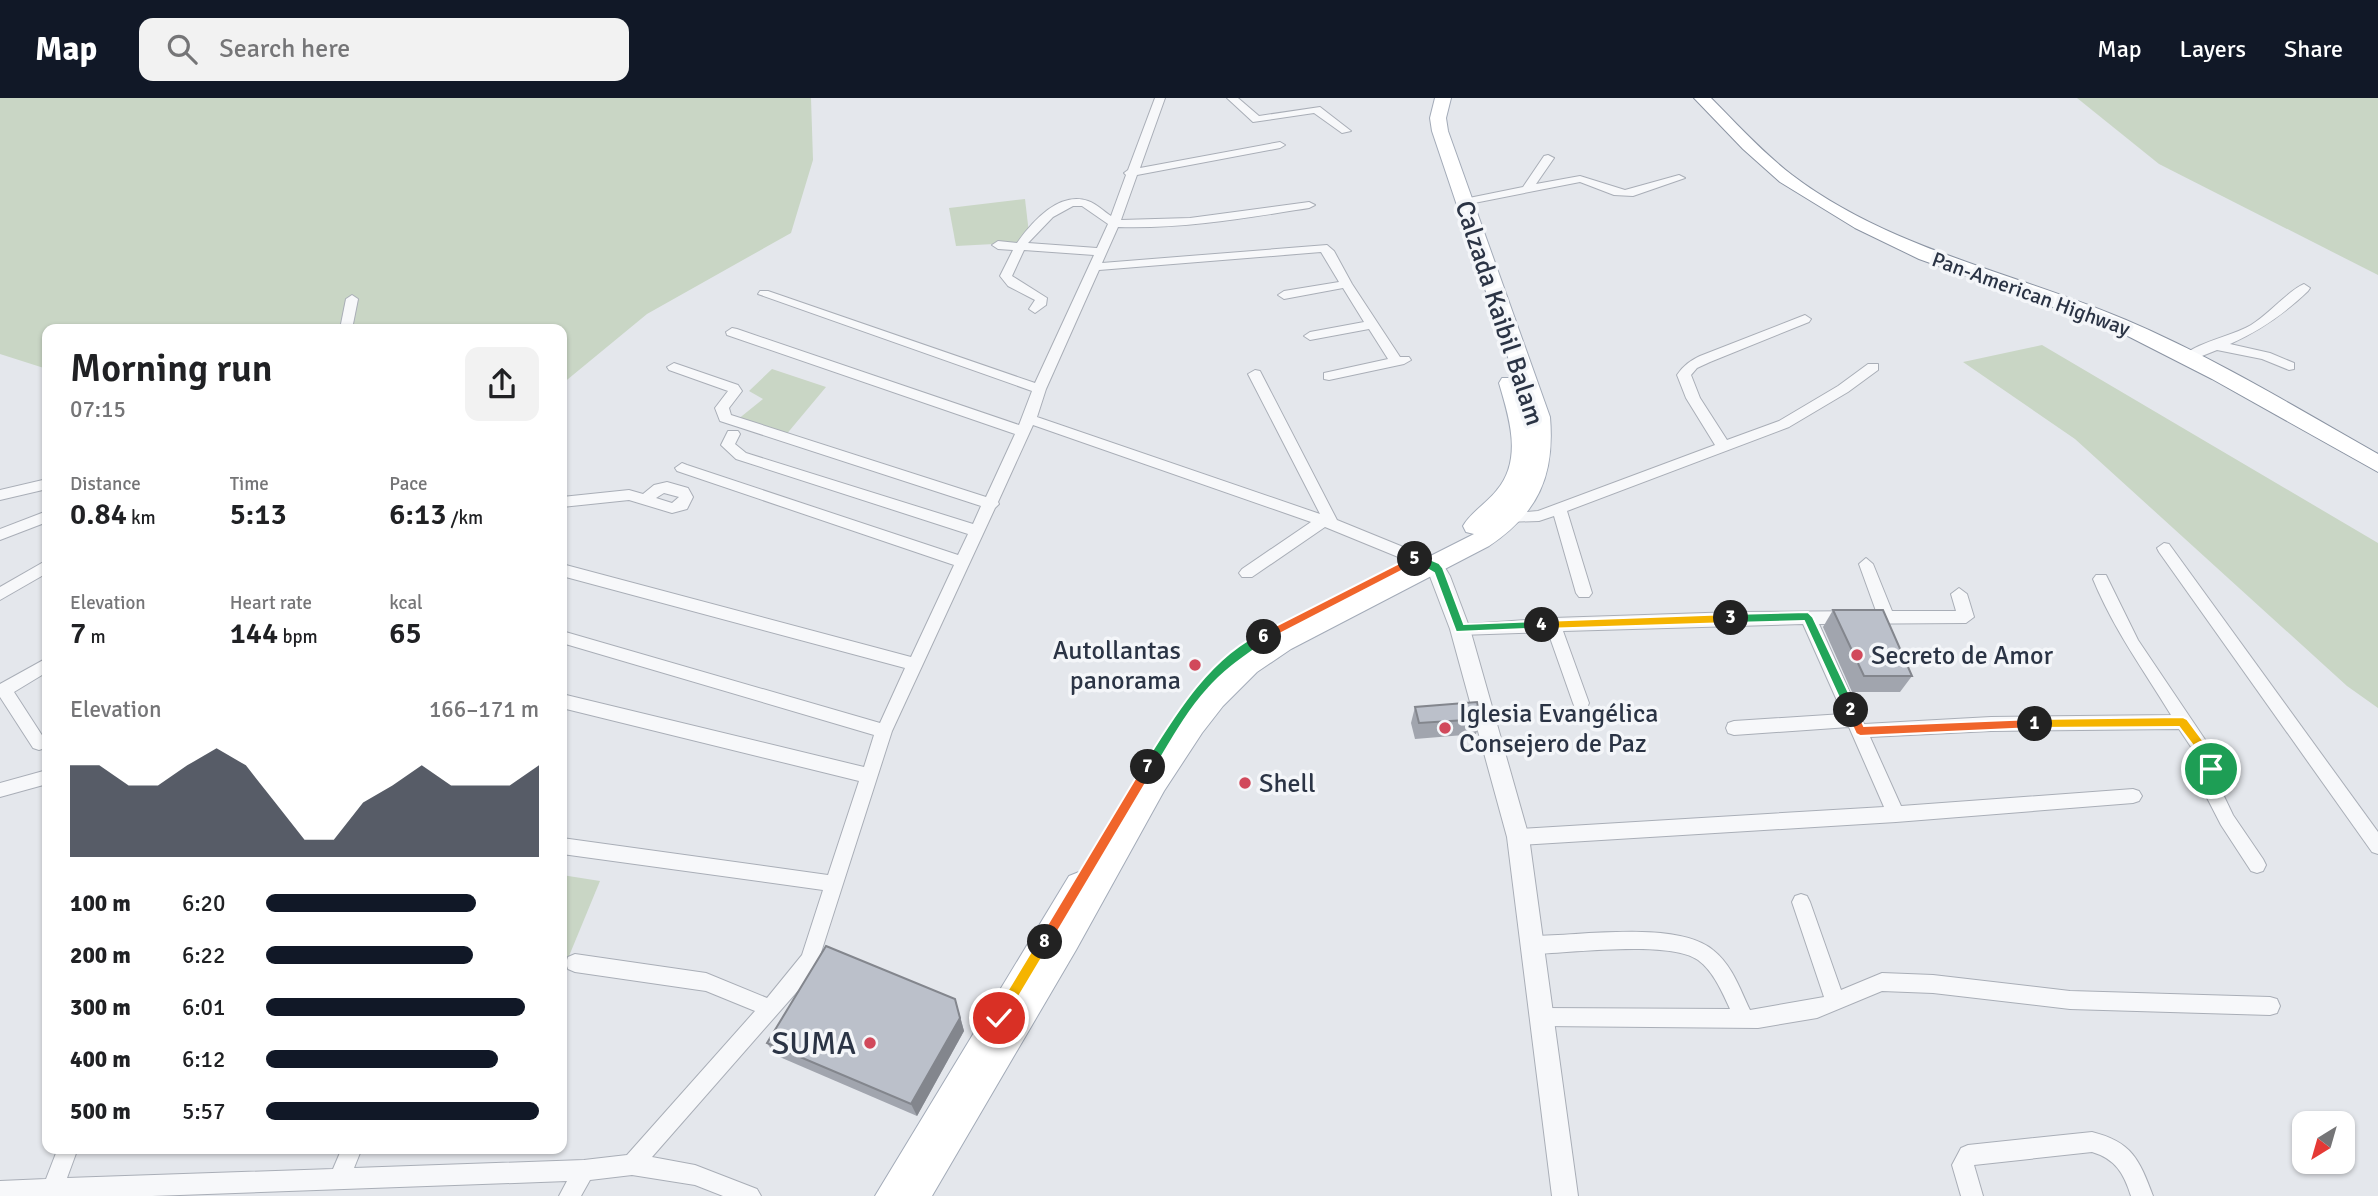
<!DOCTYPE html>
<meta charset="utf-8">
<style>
:root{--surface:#fff;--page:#f2f2f2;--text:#202124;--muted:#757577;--accent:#111827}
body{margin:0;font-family:Signika,sans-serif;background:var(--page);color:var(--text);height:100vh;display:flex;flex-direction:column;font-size:26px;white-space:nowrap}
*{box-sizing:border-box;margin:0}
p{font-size:23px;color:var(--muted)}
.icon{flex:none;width:38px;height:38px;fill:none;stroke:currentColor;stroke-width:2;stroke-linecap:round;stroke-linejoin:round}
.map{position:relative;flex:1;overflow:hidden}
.sheet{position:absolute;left:42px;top:226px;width:525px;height:830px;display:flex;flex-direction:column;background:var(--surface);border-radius:14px;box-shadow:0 2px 5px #0004}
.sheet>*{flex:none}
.needle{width:46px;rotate:217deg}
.fabs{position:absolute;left:2292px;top:1013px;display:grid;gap:14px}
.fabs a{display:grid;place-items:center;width:63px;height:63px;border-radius:14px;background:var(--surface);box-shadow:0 2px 5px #0004;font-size:35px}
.pin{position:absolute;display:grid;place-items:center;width:60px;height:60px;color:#fff;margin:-30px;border:4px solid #fff;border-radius:50%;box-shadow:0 2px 7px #0007}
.km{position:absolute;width:35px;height:35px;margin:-18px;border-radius:50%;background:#222;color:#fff;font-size:19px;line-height:35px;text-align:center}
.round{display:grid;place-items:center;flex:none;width:74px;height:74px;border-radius:14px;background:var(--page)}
.headline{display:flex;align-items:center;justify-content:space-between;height:119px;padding:0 28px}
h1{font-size:38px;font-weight:600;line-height:52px}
.metrics{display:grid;grid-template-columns:repeat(3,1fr);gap:10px;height:119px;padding:7px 28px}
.metrics div{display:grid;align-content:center}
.metrics b{font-size:30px;font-weight:600}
.metrics small{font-size:19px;font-weight:400}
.metrics p{font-size:19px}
.chart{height:196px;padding:14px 28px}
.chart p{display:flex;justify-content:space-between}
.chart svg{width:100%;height:126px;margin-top:7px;fill:var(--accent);opacity:.7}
ul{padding:0 28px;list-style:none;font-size:23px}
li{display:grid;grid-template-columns:112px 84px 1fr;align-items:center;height:52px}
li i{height:18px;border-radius:9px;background:var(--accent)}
header{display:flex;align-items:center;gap:42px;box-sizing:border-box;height:98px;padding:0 35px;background:var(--accent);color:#fff}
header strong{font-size:33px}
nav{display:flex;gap:38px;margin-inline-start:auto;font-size:24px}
.search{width:490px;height:63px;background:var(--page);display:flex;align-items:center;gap:18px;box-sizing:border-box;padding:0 24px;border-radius:14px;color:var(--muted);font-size:26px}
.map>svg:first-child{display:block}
.green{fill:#c9d6c5}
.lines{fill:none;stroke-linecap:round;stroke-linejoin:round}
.minor-casing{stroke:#a9aeb7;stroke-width:2}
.tertiary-casing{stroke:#a9aeb7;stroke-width:2}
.primary-casing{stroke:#a3abb8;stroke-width:2}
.trunk-casing{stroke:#8b94a3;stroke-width:2}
.minor{fill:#f7f8fa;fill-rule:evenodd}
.tertiary{fill:#f7f8fa;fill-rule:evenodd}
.primary{fill:#fff;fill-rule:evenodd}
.trunk{fill:#fff;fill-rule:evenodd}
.wall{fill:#a1a5ae}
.shaded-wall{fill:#83868d}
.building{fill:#bbc0ca;stroke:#83868d;stroke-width:2}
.split-1{fill:#f5b400;stroke:#fff;stroke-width:2}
.split-2{fill:#f0652b;stroke:#fff;stroke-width:2}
.split-3{fill:#22a559;stroke:#fff;stroke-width:2}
.split-4{fill:#f5b400;stroke:#fff;stroke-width:2}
.split-5{fill:#22a559;stroke:#fff;stroke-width:2}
.split-6{fill:#f0652b;stroke:#fff;stroke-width:2}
.split-7{fill:#22a559;stroke:#fff;stroke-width:2}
.split-8{fill:#f0652b;stroke:#fff;stroke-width:2}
.split-9{fill:#f5b400;stroke:#fff;stroke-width:2}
.poi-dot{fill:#d1495b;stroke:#f4f6f9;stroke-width:2.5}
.labels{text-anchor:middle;stroke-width:7;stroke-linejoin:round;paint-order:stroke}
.far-street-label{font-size:21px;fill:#2b3445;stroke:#f4f6f9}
.street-label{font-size:26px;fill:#2b3445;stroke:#f4f6f9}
.poi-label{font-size:26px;fill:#2b3445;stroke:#f4f6f9;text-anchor:start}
.near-poi-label{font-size:32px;fill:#2b3445;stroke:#f4f6f9;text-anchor:end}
</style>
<header>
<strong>Map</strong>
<div class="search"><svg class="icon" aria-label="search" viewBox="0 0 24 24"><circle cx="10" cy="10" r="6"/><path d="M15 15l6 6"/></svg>Search here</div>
<nav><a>Map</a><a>Layers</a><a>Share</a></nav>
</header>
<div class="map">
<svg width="2378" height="1098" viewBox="0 0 2378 1098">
<rect width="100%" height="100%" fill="#e4e7ec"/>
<g class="green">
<polygon points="0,0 811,0 813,62 791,135 647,216 562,286 562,231 47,231 47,271 0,256"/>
<polygon points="2077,0 2378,0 2378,177 2159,66"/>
<polygon points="1025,101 1030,144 956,148 949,110"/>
<polygon points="2042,247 2378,445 2378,610 2347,588 2075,341 1963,264"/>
<polygon points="772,271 826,289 785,338 737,322 763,301 749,293"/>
<polygon points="562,777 600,783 562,875"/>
</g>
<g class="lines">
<g class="minor-casing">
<g id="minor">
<path d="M1155 0H1165L1140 70 1280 44 1285 47 1280 50 1137 77 1121 122 1190 120 1309 104 1315 107 1309 110C1246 120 1183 131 1118 129L1102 165 1327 147 1334 153 1352 186 1400 259H1409L1411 262 1404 266 1329 282 1324 281V275L1388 261 1369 231 1310 242 1304 238 1310 234 1364 224 1343 190 1284 201 1278 197 1284 193 1339 184 1321 154 1099 172 1046 291 1037 319 1320 416 1248 276 1255 272 1260 273 1337 422 1440 464 1442 468 1440 472H1430L1325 429 1252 479H1242L1239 475 1242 471 1311 424 1033 327 998 404 999 406 995 410 892 633 817 867 802 888 652 1059 695 1067 757 1091 761 1098H723L695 1087 632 1077 590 1082 581 1098H559L567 1083 152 1098H0V1083L46 1081 58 1050H78L67 1080 333 1071 342 1050H362L354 1070 584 1062 627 1057 755 913 706 893 575 874 568 871 566 865 568 859 575 856 706 875 767 900 802 857 823 792 562 756V740L828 777 859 683 562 610V596L864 669 874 637 562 545V533L880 625 905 570 562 478V466L911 559 954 467 677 373 675 370 682 365 687 367 958 457 968 436 736 361 721 347 728 333H738L740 336 735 346 746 355 973 426 981 408 720 323 715 310 728 293 669 272 667 269 674 265 738 287 742 293 729 310 731 317 986 399 1015 336 727 237 726 234 732 230 737 231 1019 327 1032 293 758 196 760 193H768L1035 285 1094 157 1024 152 1012 178 1047 200 1046 207 1035 215 1029 211 1035 202 1008 188 1000 178 1013 152 998 151 992 147 998 143 1017 145C1032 124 1059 93 1088 103 1097 106 1103 113 1111 118L1126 77 1124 75 1128 72ZM1073 108H1082L1108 126 1097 150 1028 145 1053 119Z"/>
<polygon points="1227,0 1238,0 1259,18 1320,9 1351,33 1342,35 1314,15 1253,24"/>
<polygon points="1548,57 1554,60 1536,86 1580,78 1625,92 1679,77 1685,80 1633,98 1614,97 1580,84 1464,107 1458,104 1464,101 1523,89 1544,58"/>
<path d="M2304 186 2310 190 2308 193C2284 216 2261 232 2230 246L2270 255 2294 265V271L2289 272 2262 261 2217 252 2187 264 2181 260C2196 244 2230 239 2251 227 2268 217 2289 192 2304 186Z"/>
<polygon points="352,197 358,201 352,231 340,231 346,201"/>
<path d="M1805 217 1811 221 1809 224 1710 264 1697 270 1691 277 1700 300 1727 342 1779 323 1838 288 1868 266H1878V272L1848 294 1789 329 1567 413 1592 495 1589 499H1579L1576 495 1554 418 1539 423 1504 424 1502 420 1504 416 1538 413 1715 347 1686 300 1677 277C1684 267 1690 263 1700 258Z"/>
<polygon points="47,381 47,391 0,402 0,392"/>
<path d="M667 384 688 390 693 399 687 411 672 415 629 402 562 409V399L629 392 643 396 654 387ZM664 395 679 399 672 405 656 400Z"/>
<polygon points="47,413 47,424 0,442 0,431"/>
<polygon points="2164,445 2169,446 2378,734 2378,756 2372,754 2159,454 2157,450"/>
<path d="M1866 460 1873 466 1892 513H1956L1951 496 1959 490 1967 496 1974 519 1966 525 1819 526 1864 626 1991 619 2171 617C2143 571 2114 532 2093 481L2096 477H2106L2138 542 2208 646 2219 671 2222 694 2233 717 2263 761 2266 767 2263 773 2257 775 2251 773 2221 727 2204 694 2203 671 2195 655 2179 631 1991 633 1870 639 1901 708 2133 691 2139 693 2142 698 2139 703 2133 705 1896 724 1518 747 1512 744 1509 739 1512 734 1518 731 1884 709 1849 629 1734 637 1728 635 1726 630 1728 625 1734 623 1843 616 1803 526 1563 533 1589 605 1587 610H1575L1573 605 1548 534 1460 537 1454 535 1452 531 1454 527 1553 520 1736 514 1876 513 1859 466Z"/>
<polygon points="47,462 47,475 0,502 0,489"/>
<polygon points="47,560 47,574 14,594 47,645 45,650 39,652 33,650 0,599 0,586"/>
<polygon points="47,672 47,686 0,699 0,685"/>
<path d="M1801 796 1807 798 1810 804 1841 892 1882 875 1933 877 2070 893 2270 899 2277 901 2280 908 2277 915 2270 917 2070 911 1933 895 1882 893 1817 920 1758 930 1542 928 1535 926 1532 919 1535 912 1542 910 1730 911C1722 894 1714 874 1698 862 1670 842 1569 855 1532 856L1525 853 1523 847 1525 841 1532 838C1578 838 1677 822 1713 852 1732 867 1740 891 1750 912L1824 899 1792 804 1795 798Z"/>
<path d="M2092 1034C2132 1044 2139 1061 2153 1098H2131C2124 1076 2116 1061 2092 1054L1974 1067 1983 1098H1961L1952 1067 1961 1050 1968 1047Z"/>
</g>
</g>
<g class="tertiary-casing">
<polygon id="tertiary" points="1435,461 1441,463 1450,478 1470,531 1529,739 1578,1098 1552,1098 1507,739 1450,531 1426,468 1429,463"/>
</g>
<g class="primary-casing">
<path id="primary" d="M1435 0H1451L1446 20 1448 33 1550 319C1555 378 1538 415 1489 448L1291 551 1257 574 1223 608 1202 635 1164 693 1076 852 932 1098H875L1069 778 1079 774 1088 778 1163 648 1205 594 1229 569 1250 552 1286 531 1474 436 1466 434 1463 428C1471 414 1487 405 1497 392 1523 361 1509 319 1499 285L1502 280H1515L1432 33 1430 20Z"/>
</g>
<g class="trunk-casing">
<path id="trunk" d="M1694 0H1711C1737 26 1762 54 1792 77 1891 152 2014 174 2126 222 2213 259 2295 309 2378 356V374L2212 281 2114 231 1919 161 1855 130 1780 84 1743 51Z"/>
</g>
<use href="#minor" class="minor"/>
<use href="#tertiary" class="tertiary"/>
<use href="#primary" class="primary"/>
<use href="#trunk" class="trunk"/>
</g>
<g class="wall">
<polygon points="1833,512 1912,578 1900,594 1852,594 1823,529"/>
<polygon points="1415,609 1481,621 1476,636 1415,641 1411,625"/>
<polygon points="959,914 964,933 917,1018 775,957 767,945"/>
</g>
<polygon class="shaded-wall" points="955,901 964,933 917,1018 911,1006"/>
<g class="building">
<polygon points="1833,512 1883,512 1912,578 1864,578"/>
<polygon points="1477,604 1481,621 1419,625 1415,609"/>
<polygon points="826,848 955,901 960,920 911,1006 767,945"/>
</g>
<polygon class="split-1" points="2183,619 2187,621 2207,648 2217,671 2216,674 2207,674 2198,654 2179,629 2035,630 2029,626 2035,621"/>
<polygon class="split-2" points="1851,607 1855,608 1864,628 2035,621 2041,626 2035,630 1860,638 1856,636 1845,612"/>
<polygon class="split-3" points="1808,514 1813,519 1857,612 1855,615 1846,615 1804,523 1731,525 1726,520 1731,516"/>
<polygon class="split-4" points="1731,516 1737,520 1731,525 1542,531 1536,527 1542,523"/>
<polygon class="split-5" points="1418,456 1439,465 1443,470 1464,526 1542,523 1546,524 1546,530 1456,534 1434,475 1410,461"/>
<polygon class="split-6" points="1415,457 1421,461 1419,464 1268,542 1260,542 1260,536"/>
<path class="split-7" d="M1264 534 1268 536V542C1247 557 1225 571 1208 591 1186 615 1170 645 1153 673H1144V666C1173 619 1211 556 1264 534Z"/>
<polygon class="split-8" points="1148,664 1153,666 1153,673 1049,848 1040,848 1040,839 1144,666"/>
<polygon class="split-9" points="1045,838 1049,839 1049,848 1003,925 994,925 994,915 1040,839"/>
<g class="poi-dot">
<circle cx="1857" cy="557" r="7"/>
<circle cx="1195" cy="567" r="7"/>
<circle cx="1445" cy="630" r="7"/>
<circle cx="1245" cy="685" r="7"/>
<circle cx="870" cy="945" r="7"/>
</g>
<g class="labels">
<g class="far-street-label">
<text transform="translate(2031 196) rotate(20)" y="7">Pan-American Highway</text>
</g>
<g class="street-label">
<text transform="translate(1500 215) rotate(72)" y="9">Calzada Kaibil Balam</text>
</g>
<g class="poi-label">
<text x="1181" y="561" text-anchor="end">Autollantas<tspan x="1181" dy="30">panorama</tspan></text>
<text x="1871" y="566">Secreto de Amor</text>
<text x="1459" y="624">Iglesia Evangélica<tspan x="1459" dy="30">Consejero de Paz</tspan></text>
<text x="1259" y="694">Shell</text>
</g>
<g class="near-poi-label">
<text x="856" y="956">SUMA</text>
</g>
</g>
</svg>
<div class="fabs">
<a><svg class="needle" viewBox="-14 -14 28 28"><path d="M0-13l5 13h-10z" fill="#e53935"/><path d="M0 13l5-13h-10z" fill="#757577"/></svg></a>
</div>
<div class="pin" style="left:2211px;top:671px;background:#1e9e55"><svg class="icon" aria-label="arrive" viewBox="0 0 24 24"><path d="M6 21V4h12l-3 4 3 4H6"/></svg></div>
<div class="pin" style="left:999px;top:920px;background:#d93025"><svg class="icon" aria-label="check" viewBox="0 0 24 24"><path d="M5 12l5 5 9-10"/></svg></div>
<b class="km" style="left:2035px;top:626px">1</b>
<b class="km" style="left:1851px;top:612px">2</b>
<b class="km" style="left:1731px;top:520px">3</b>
<b class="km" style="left:1542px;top:527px">4</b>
<b class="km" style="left:1415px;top:461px">5</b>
<b class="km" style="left:1264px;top:539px">6</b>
<b class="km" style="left:1148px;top:669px">7</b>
<b class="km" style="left:1045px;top:844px">8</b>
<section class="sheet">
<div class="headline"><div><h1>Morning run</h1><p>07:15</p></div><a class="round"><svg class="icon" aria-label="share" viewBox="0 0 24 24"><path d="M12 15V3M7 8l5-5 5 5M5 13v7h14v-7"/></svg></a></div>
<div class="metrics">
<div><p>Distance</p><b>0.84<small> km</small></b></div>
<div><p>Time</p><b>5:13</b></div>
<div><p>Pace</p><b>6:13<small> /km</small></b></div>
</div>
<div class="metrics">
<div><p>Elevation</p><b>7<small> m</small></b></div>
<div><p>Heart rate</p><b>144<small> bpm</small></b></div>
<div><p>kcal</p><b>65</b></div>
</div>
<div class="chart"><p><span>Elevation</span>166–171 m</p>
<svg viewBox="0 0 160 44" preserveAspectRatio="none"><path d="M0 44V12L10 12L20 19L30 19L40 12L50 6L60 12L70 25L80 38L90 38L100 25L110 19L120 12L130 19L140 19L150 19L160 12V44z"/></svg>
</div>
<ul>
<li><b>100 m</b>6:20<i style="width:77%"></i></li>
<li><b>200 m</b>6:22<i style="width:76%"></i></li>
<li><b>300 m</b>6:01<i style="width:95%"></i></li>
<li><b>400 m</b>6:12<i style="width:85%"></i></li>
<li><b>500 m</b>5:57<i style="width:100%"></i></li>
</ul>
</section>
</div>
